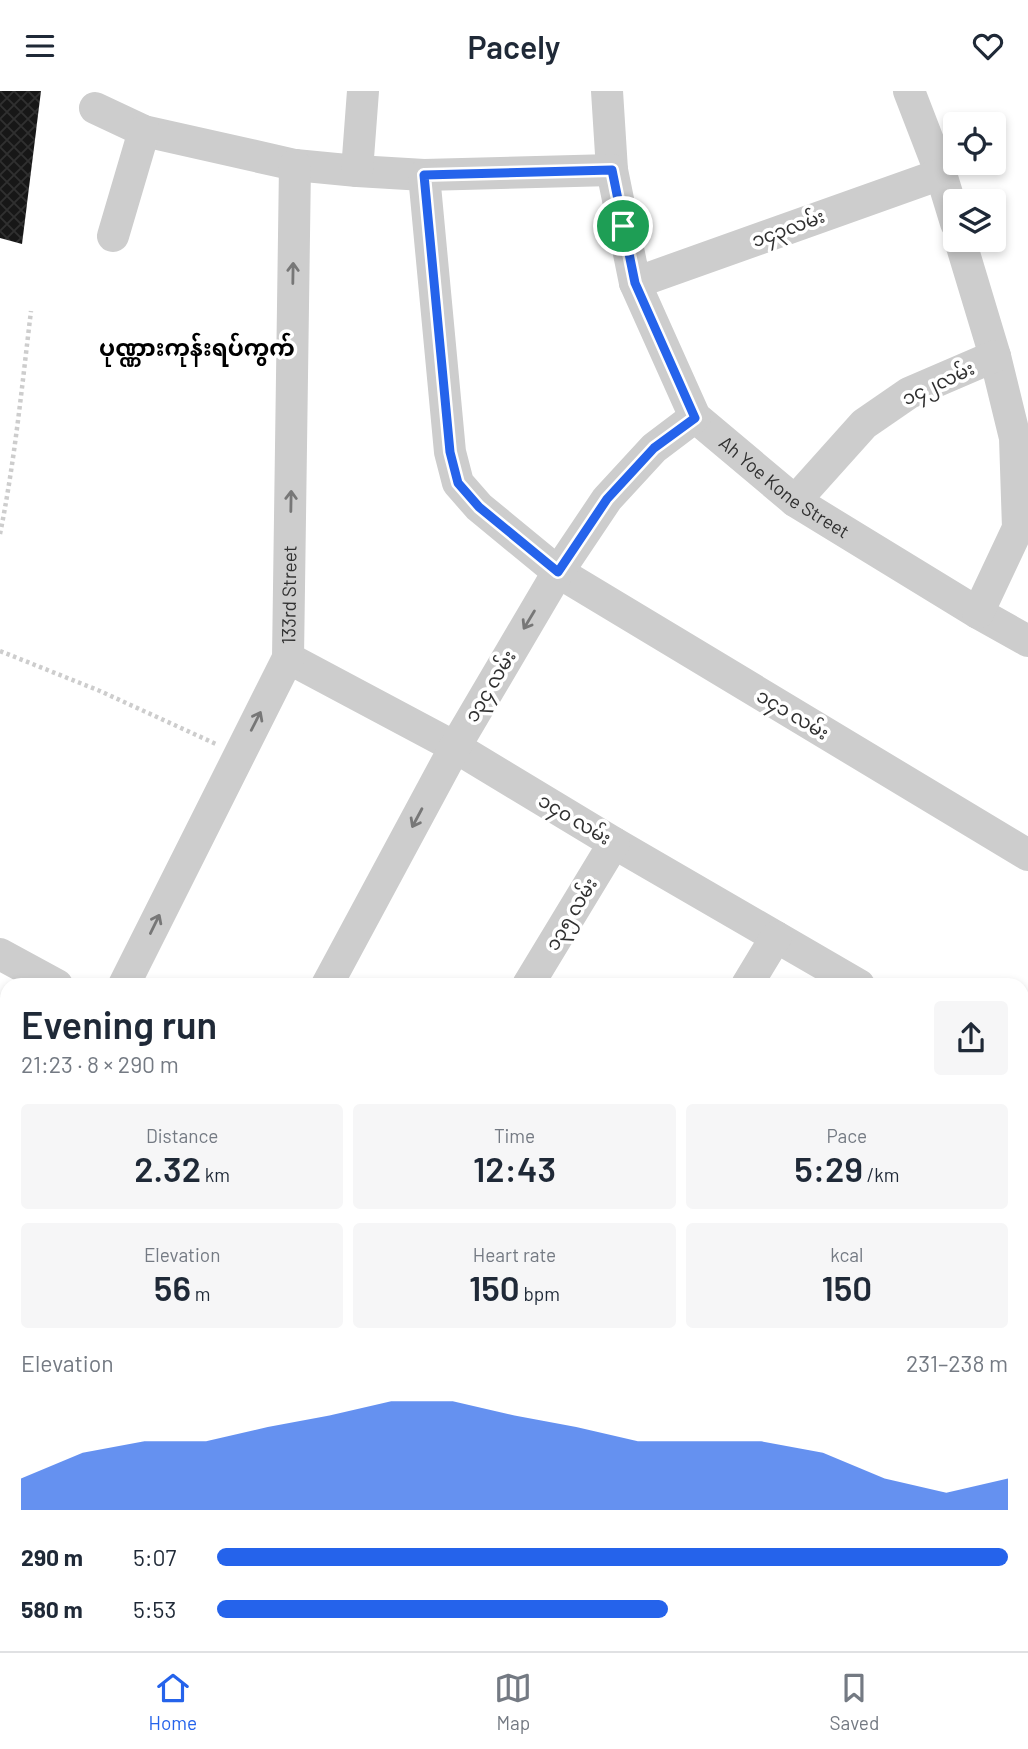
<!DOCTYPE html>
<meta charset="utf-8">
<style>
:root{--surface:#fff;--page:#f6f6f7;--text:#1f2937;--muted:#747a83;--line:#e0e1e3;--accent:#2563eb}
body{margin:0;font-family:Barlow,"Noto Sans Myanmar",sans-serif;background:var(--page);color:var(--text);height:100vh;display:flex;flex-direction:column;font-size:26px;white-space:nowrap}
*{box-sizing:border-box;margin:0}
p{font-size:23px;color:var(--muted)}
.icon{flex:none;width:38px;height:38px;fill:none;stroke:currentColor;stroke-width:2;stroke-linecap:round;stroke-linejoin:round}
.map{position:relative;flex:1;overflow:hidden}
.side{position:absolute;left:0px;top:887px;width:1029px;height:674px;display:flex;flex-direction:column;background:var(--surface);border-radius:21px 21px 0 0;box-shadow:0 4px 10px #0003}
.side>*{flex:none}
.buttons{position:absolute;left:943px;top:21px;display:grid;gap:14px}
.buttons a{display:grid;place-items:center;width:63px;height:63px;border-radius:7px;background:var(--surface);box-shadow:0 4px 10px #0003;font-size:35px}
.pin{position:absolute;display:grid;place-items:center;width:60px;height:60px;color:#fff;margin:-30px;border:4px solid #fff;border-radius:50%;box-shadow:0 2px 7px #0007}
.round{display:grid;place-items:center;flex:none;width:74px;height:74px;border-radius:7px;background:var(--page)}
.headline{display:flex;align-items:center;justify-content:space-between;height:119px;padding:0 21px}
h1{font-size:38px;font-weight:600;line-height:52px}
.figures{display:grid;grid-template-columns:repeat(3,1fr);gap:10px;height:119px;padding:7px 21px}
.figures div{display:grid;align-content:center;border-radius:7px;background:var(--page);text-align:center}
.figures b{font-size:35px;font-weight:600}
.figures small{font-size:19px;font-weight:400}
.figures p{font-size:19px}
.chart{height:196px;padding:14px 21px}
.chart p{display:flex;justify-content:space-between}
.chart svg{width:100%;height:126px;margin-top:7px;fill:var(--accent);opacity:.7}
ul{padding:0 21px;list-style:none;font-size:23px}
li{display:grid;grid-template-columns:112px 84px 1fr;align-items:center;height:52px}
li i{height:18px;border-radius:9px;background:var(--accent)}
header{display:flex;justify-content:space-between;align-items:center;height:91px;padding:0 21px;background:var(--surface);font-size:32px;font-weight:600}
.dock{display:flex;justify-content:space-around;align-items:center;height:98px;border-top:2px solid var(--line);background:var(--surface);font-size:19px;color:var(--muted)}
.dock a{display:grid;justify-items:center;gap:4px}
.dock .active{color:var(--accent)}
.map>svg:first-child{display:block}
.building{fill:url(#building-cross-hatch)}
.lines{fill:none;stroke-linecap:round;stroke-linejoin:round}
.path{stroke:#cdcdcd;stroke-width:4.5;stroke-dasharray:3.5 3.5;stroke-linecap:butt}
.minor{stroke:#cdcdcd;stroke-width:32}
.major{stroke:#a8a8a8;stroke-width:38}
.oneway{stroke:#777}
.route-casing{stroke:#fff;stroke-width:14}
.route{stroke:#2563eb;stroke-width:9}
.labels{text-anchor:middle;stroke-width:7;stroke-linejoin:round;paint-order:stroke}
.street-label{font-size:19px;fill:#303030;stroke:#fff}
.quarter-label{font-size:23px;font-weight:bold;fill:#000;stroke:#fff}
</style>
<header><svg class="icon" aria-label="menu" viewBox="0 0 24 24"><path d="M4 6h16M4 12h16M4 18h16"/></svg>Pacely<svg class="icon" aria-label="heart" viewBox="0 0 24 24"><path d="M12 20l-8-8c-3-5 5-10 8-4 3-6 11-1 8 4z"/></svg></header>
<div class="map">
<svg width="1028" height="1560" viewBox="0 0 1028 1560">
<defs>
<pattern id="building-cross-hatch" width="8" height="8" patternUnits="userSpaceOnUse" patternTransform="scale(1.75)"><rect width="8" height="8" fill="#171717"/><path d="M0 0l8 8M0 8l8-8" fill="none" stroke="#303030"/></pattern>
</defs>
<rect width="100%" height="100%" fill="#fff"/>
<polygon class="building" points="0,0 41,0 22,153 0,147"/>
<g class="lines">
<g class="path">
<path d="M0 443C15 369 22 294 31 220"/>
<polyline points="0,560 100,600 216,653"/>
</g>
<g class="minor">
<path id="s1" d="M607 0 612 79 635 192 695 326 795 410 978 522 1028 550"/>
<polyline points="909,0 941,83 956,132"/>
<polyline points="95,17 144,40 295,74 357,80 424,84 612,79"/>
<polyline points="357,80 363,0"/>
<polyline points="424,84 450,361 458,392 479,416 558,481 1028,764"/>
<polyline points="113,145 144,40"/>
<polyline points="960,149 995,265 1015,347 1018,437 978,522"/>
<polyline points="635,192 941,83"/>
<polyline points="795,410 864,333 909,302 995,265"/>
<polyline points="288,567 455,656 614,752 859,894"/>
<polyline points="0,863 57,894"/>
<path id="s2" d="M124 894 288 567 295 74"/>
<polyline points="327,894 455,656 558,481 607,408 654,357 695,326"/>
<polyline points="528,894 614,752"/>
<polyline points="747,894 776,846"/>
<polyline points="1022,987 1028,991"/>
<polyline points="0,1054 7,1045"/>
<polyline points="1022,1216 1028,1220"/>
<polyline points="0,1322 7,1314"/>
<polyline points="12,1560 17,1554"/>
<polyline points="241,1560 247,1554"/>
<polyline points="475,1560 480,1554"/>
<polyline points="703,1560 709,1554"/>
</g>
<g class="major">
<polyline points="1022,1473 1028,1467"/>
<polyline points="1022,1542 1028,1535"/>
<polyline points="946,1560 951,1554"/>
</g>
</g>
<defs><path id="oneway-shaft" d="M-6 0H5M1.5-3L5.5 0L1.5 3" fill="none" stroke-width="1.6" stroke-linecap="round" stroke-linejoin="round" transform="scale(1.75)"/></defs>
<g class="oneway">
<use href="#oneway-shaft" transform="translate(293 182) rotate(-89)"/>
<use href="#oneway-shaft" transform="translate(291 410) rotate(-89)"/>
<use href="#oneway-shaft" transform="translate(529 529) rotate(121)"/>
<use href="#oneway-shaft" transform="translate(256 630) rotate(-63)"/>
<use href="#oneway-shaft" transform="translate(417 727) rotate(118)"/>
<use href="#oneway-shaft" transform="translate(155 833) rotate(-64)"/>
</g>
<g class="lines">
<g class="route-casing">
<polygon id="route" points="612,79 635,192 695,327 654,357 607,408 558,481 479,416 458,392 450,361 424,84"/>
</g>
<use href="#route" class="route"/>
</g>
<g class="labels">
<g class="street-label">
<text transform="translate(788 137) rotate(-20)" y="7">၁၄၃လမ်း</text>
<text transform="translate(938 292) rotate(-25)" y="7">၁၄၂လမ်း</text>
<text dy="7" stroke="none"><textPath href="#s1" startOffset="455">Ah Yoe Kone Street</textPath></text>
<text dy="7" stroke="none"><textPath href="#s2" startOffset="429">133rd Street</textPath></text>
<text transform="translate(490 595) rotate(-59)" y="7">၁၃၄ လမ်း</text>
<text transform="translate(793 623) rotate(31)" y="7">၁၄၁ လမ်း</text>
<text transform="translate(575 728) rotate(31)" y="7">၁၄၀ လမ်း</text>
<text transform="translate(571 823) rotate(-59)" y="7">၁၃၅ လမ်း</text>
</g>
<g class="quarter-label">
<text x="197" y="265">ပုဏ္ဏားကုန်းရပ်ကွက်</text>
</g>
</g>
</svg>
<div class="buttons">
<a><svg class="icon" aria-label="locate" viewBox="0 0 24 24"><circle cx="12" cy="12" r="6"/><path d="M12 2v4M12 18v4M2 12h4M18 12h4"/></svg></a>
<a><svg class="icon" aria-label="layers" viewBox="0 0 24 24"><path d="M12 4l9 5-9 5-9-5zM3 14l9 5 9-5"/></svg></a>
</div>
<div class="pin" style="left:623px;top:135px;background:#1e9e55"><svg class="icon" aria-label="arrive" viewBox="0 0 24 24"><path d="M6 21V4h12l-3 4 3 4H6"/></svg></div>
<section class="side">
<div class="headline"><div><h1>Evening run</h1><p>21:23 · 8 × 290 m</p></div><a class="round"><svg class="icon" aria-label="share" viewBox="0 0 24 24"><path d="M12 15V3M7 8l5-5 5 5M5 13v7h14v-7"/></svg></a></div>
<div class="figures">
<div><p>Distance</p><b>2.32<small> km</small></b></div>
<div><p>Time</p><b>12:43</b></div>
<div><p>Pace</p><b>5:29<small> /km</small></b></div>
</div>
<div class="figures">
<div><p>Elevation</p><b>56<small> m</small></b></div>
<div><p>Heart rate</p><b>150<small> bpm</small></b></div>
<div><p>kcal</p><b>150</b></div>
</div>
<div class="chart"><p><span>Elevation</span>231–238 m</p>
<svg viewBox="0 0 160 44" preserveAspectRatio="none"><path d="M0 44V33L10 24L20 20L30 20L40 15L50 11L60 6L70 6L80 11L90 15L100 20L110 20L120 20L130 24L140 33L150 38L160 33V44z"/></svg>
</div>
<ul>
<li><b>290 m</b>5:07<i style="width:100%"></i></li>
<li><b>580 m</b>5:53<i style="width:57%"></i></li>
</ul>
</section>
</div>
<nav class="dock">
<a class="active"><svg class="icon" aria-label="home" viewBox="0 0 24 24"><path d="M3 11l9-7 9 7M6 9v11h12V9"/></svg>Home</a>
<a><svg class="icon" aria-label="map" viewBox="0 0 24 24"><path d="M3 6l6-2 6 2 6-2v14l-6 2-6-2-6 2zM9 4v14M15 6v14"/></svg>Map</a>
<a><svg class="icon" aria-label="saved" viewBox="0 0 24 24"><path d="M7 4h10v16l-5-4-5 4z"/></svg>Saved</a>
</nav>
